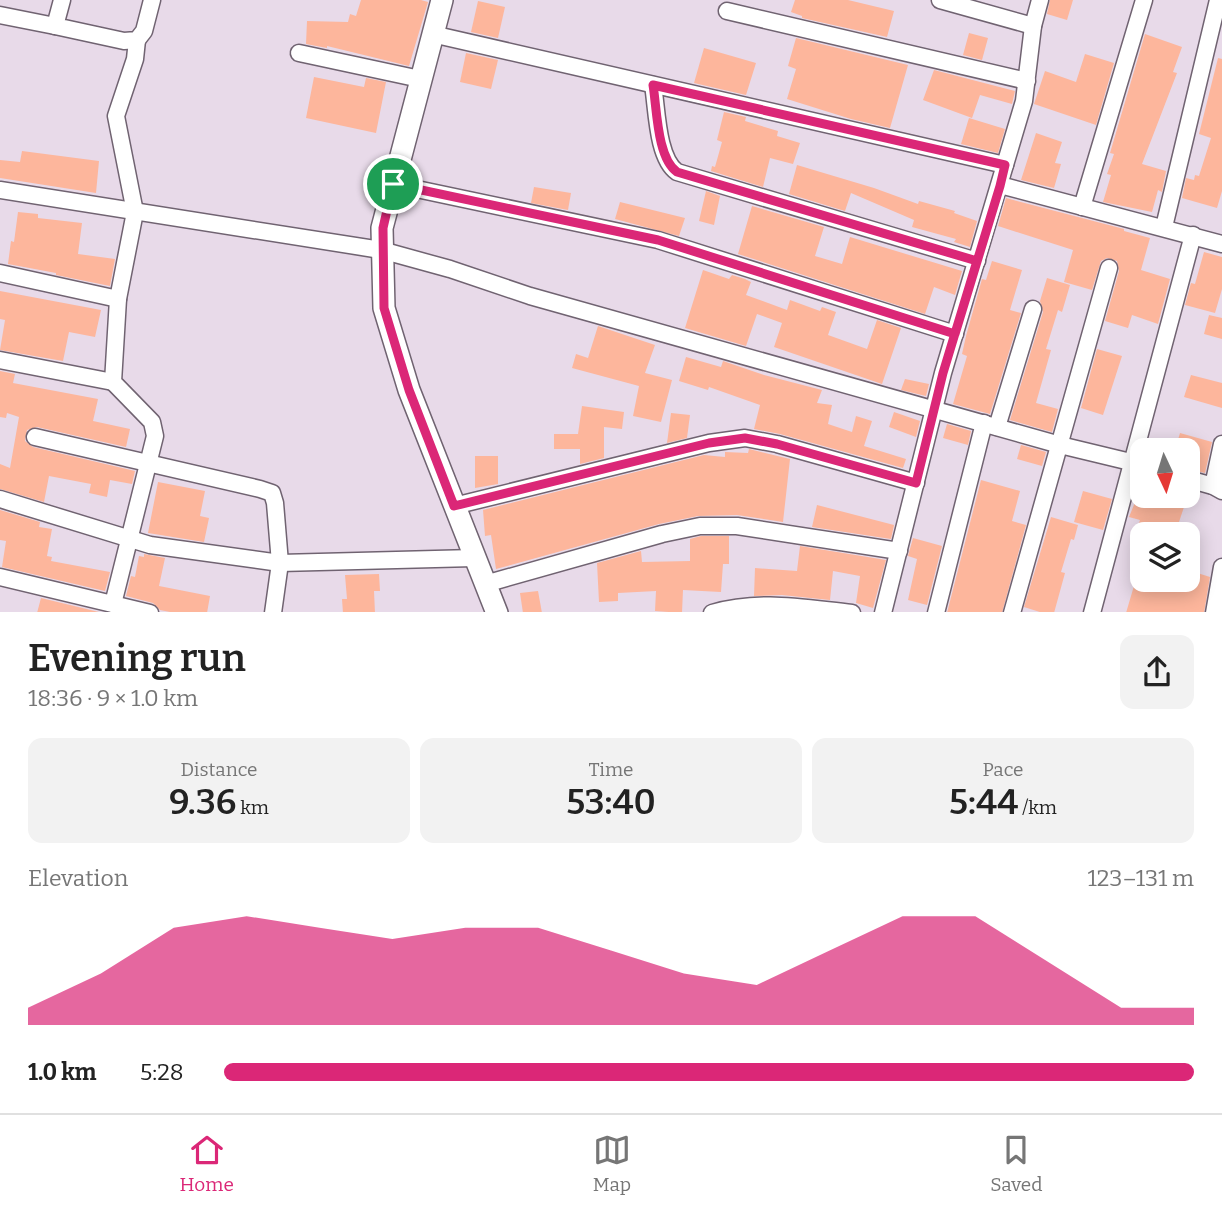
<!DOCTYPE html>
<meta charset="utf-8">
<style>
:root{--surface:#fff;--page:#f2f2f2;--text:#222;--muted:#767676;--line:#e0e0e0;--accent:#db2777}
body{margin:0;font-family:Bitter,serif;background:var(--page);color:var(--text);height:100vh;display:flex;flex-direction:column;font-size:26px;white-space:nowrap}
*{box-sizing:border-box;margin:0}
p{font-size:23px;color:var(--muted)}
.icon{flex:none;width:38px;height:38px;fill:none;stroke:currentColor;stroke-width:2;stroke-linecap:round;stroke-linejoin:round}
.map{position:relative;height:612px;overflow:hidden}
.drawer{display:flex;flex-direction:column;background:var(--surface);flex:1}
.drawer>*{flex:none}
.needle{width:46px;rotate:176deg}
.fabs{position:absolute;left:1130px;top:438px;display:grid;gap:14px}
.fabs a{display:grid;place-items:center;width:70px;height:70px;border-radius:14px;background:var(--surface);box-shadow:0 4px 18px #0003;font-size:35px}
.pin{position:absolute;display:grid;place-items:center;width:60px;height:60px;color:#fff;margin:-30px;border:4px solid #fff;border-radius:50%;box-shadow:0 2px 7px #0007}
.round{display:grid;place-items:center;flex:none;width:74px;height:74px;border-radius:14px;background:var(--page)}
.summary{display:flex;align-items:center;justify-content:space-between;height:119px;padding:0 28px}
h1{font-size:38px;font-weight:600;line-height:52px}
.figures{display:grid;grid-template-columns:repeat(3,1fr);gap:10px;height:119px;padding:7px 28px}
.figures div{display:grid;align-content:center;border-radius:14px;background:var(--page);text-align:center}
.figures b{font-size:35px;font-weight:600}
.figures small{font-size:19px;font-weight:400}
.figures p{font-size:19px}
.chart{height:196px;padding:14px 28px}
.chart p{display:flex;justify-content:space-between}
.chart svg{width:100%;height:126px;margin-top:7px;fill:var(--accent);opacity:.7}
ul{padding:0 28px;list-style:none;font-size:23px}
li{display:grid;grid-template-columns:112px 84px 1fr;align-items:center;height:52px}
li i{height:18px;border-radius:9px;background:var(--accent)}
.tabs{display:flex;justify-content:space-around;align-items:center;height:98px;border-top:2px solid var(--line);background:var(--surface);font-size:19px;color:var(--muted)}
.tabs a{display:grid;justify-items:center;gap:4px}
.tabs .current{color:var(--accent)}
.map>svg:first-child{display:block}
.building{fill:#fdb69c}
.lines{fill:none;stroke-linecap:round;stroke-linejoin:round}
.street-casing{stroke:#706371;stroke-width:19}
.secondary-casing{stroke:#706371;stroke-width:24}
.street{stroke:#fff;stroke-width:16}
.secondary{stroke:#fff;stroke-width:21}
.route-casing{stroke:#fff;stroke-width:14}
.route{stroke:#db2777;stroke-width:9}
</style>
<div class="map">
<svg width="1222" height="613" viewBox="0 0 1222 613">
<rect width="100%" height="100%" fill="#e8dae9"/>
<g class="building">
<polygon points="361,0 421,0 428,2 409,66 327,46 327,48 306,44 307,21 348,22 350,14 356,16"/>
<polygon points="795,0 848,0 894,11 887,37 802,18 802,16 791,12"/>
<polygon points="1050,0 1073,0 1067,20 1047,14"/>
<polygon points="478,1 505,7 498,38 471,32"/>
<polygon points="969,33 988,38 982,60 963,55"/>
<polygon points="1145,34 1182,47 1173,72 1177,73 1142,164 1166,171 1162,192 1158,190 1152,212 1103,202 1111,175 1107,174 1114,154 1110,153"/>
<polygon points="796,38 908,65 890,128 851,119 787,99 796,69 788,66"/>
<polygon points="704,48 756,63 746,95 694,83"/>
<polygon points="466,53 498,60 491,89 460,82"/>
<polygon points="1085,54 1114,63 1096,125 1034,104 1045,71 1076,82"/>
<polygon points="1218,58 1222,59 1222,191 1217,208 1182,198 1186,178 1194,180 1195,175 1199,176 1211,138 1199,134"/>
<polygon points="934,70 1015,91 1012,104 980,95 972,118 923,100"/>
<polygon points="314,77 364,87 366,78 386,82 376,133 306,118"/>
<polygon points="724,112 746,117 745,121 778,131 777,136 800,143 793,164 770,158 763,187 711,171 712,166 715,167 722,142 717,140"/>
<polygon points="969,118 1005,129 998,153 961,144"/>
<polygon points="1036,133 1062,142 1055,163 1061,164 1054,188 1021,180"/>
<polygon points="22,151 99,161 96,193 0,178 0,160 20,162"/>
<polygon points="797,165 874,188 918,204 919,201 955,211 954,213 977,221 970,247 954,242 956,239 912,227 914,220 851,193 845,211 789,194"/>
<polygon points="534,187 571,193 568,210 531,203"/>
<polygon points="706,191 720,196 714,225 699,221"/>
<polygon points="1006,198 1124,229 1124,231 1150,238 1141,270 1170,279 1158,324 1132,315 1128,328 1105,321 1119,271 1117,261 1107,258 1101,261 1092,290 1064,282 1073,250 998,226"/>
<polygon points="620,202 685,218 679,236 615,219"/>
<polygon points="752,206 824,227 815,256 842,264 850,237 962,271 955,295 934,287 925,314 738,254"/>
<polygon points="18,212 38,214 38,218 82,223 78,254 115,259 110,286 56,275 56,273 8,264 11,241 14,242"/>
<polygon points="1204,252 1222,257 1222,289 1215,313 1185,305 1191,283 1195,284"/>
<polygon points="992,261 1022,270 1010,310 1021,313 990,414 953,404 967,356 962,354 966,336 982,279 986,280"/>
<polygon points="703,270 729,279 732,275 745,279 751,282 746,295 787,310 790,300 820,311 822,307 836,312 828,335 867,349 877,320 901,328 882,384 774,347 782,323 757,314 746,346 685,328"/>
<polygon points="1047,278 1070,285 1062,312 1058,310 1046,349 1051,350 1036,403 1058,409 1052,432 1010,420 1043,312 1040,301"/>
<polygon points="0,291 101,310 95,337 69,332 63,361 0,350 5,320 0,319"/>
<polygon points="1209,315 1222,318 1222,339 1204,334"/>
<polygon points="598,326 655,345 645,373 672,380 661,422 633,416 639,386 572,368 576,354 588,358"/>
<polygon points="1097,349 1122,356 1103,415 1081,408"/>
<polygon points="686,357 721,367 723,361 764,375 822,390 817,403 832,405 828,424 852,432 856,416 872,421 864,446 906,459 903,468 780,434 754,429 760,405 709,387 708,390 679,381"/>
<polygon points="0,371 15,374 13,383 98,399 93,421 130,429 126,447 37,427 27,430 25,441 33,447 135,471 132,484 110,480 107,497 89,493 91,484 49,476 44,502 0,489 0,464 10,468 19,417 7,413 6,418 0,417"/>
<polygon points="1191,375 1222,383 1222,408 1184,397"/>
<polygon points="905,379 929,384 926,396 901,390"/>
<polygon points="582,406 624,412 622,429 604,427 604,458 580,464 580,449 554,449 554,434 578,434"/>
<polygon points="894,412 920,421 916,437 889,427"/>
<polygon points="671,413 690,415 687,438 667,443"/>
<polygon points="947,424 971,431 968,445 943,438"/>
<polygon points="1180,433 1212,442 1205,473 1188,469 1188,450 1175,450"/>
<polygon points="1021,445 1046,452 1042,466 1017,459"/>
<polygon points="749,449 790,459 783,522 737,515 698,516 659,524 496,569 491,535 485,536 483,510 704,455 725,457 725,452 748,453"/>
<polygon points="475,456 498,456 498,484 475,488"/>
<polygon points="981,480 1020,491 1012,521 1026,525 1002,613 947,613"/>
<polygon points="158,482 205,491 200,516 209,518 204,542 148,533"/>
<polygon points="1083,491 1112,499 1103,530 1074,522"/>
<polygon points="1138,495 1188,495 1175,534 1135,534 1140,520 1129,517"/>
<polygon points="817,505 894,525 891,539 812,527"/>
<polygon points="0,510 40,522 39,527 52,529 47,556 52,557 51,561 110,572 105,591 2,567 6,541 0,540"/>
<polygon points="1051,517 1078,525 1074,540 1071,539 1061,572 1065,573 1054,613 1043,613 1024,607"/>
<polygon points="701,536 729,536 729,564 723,564 721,592 683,590 682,613 655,611 656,591 618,593 618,601 599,602 597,563 641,551 642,562 690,561 690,539"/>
<polygon points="913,538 942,546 927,605 908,600 917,559 908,556"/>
<polygon points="800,546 886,560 873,608 856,603 860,576 833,571 830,600 782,595 754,596 755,568 797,571"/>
<polygon points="144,554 165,558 159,586 210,596 207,613 175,613 160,610 153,603 126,596 131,576 135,577 139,556 144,557"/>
<polygon points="1188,570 1210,577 1204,613 1126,613 1136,579 1188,579"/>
<polygon points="379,574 380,591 374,591 375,613 343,613 342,599 347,599 345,575"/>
<polygon points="538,591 542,613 523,613 520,593"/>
<polygon points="41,598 103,613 37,613"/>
</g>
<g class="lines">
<g class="street-casing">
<g id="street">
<polyline points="62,0 55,26 124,41 137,40 144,31 152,0"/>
<polyline points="940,0 1033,26"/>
<polyline points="727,11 1027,81"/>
<polyline points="0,15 55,26"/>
<polyline points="432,34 1005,165"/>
<polyline points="299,53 420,79"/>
<path d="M653 85C657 109 657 158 677 172L977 261"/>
<polyline points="393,184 658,240 955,334"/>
<polyline points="1000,185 1222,244"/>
<polyline points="0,190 381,250 450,269 530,296 1060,445 1143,465"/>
<polyline points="1082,207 1144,0"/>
<polyline points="1164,227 1218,0"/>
<polyline points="0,273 118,299"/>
<polyline points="0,360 113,382"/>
<polyline points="997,427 1033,309"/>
<polyline points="35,437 260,489 272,493 275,503 280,563 273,613"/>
<polyline points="1188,479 1213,486 1222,491"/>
<polyline points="1213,486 1222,444"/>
<polyline points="0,499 150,545 280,563 474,558"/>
<polyline points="454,506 709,443 745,438 777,444 916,483"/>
<polyline points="0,577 150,613"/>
<polyline points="485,584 662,534 700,526 737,526 899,551"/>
<polyline points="113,604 155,436 152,422 113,382 118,299 135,212 116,116 135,59 137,40"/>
<path d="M712 613C760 599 803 608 852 613"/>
<polyline points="883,613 943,373 1024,101 1033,26 1040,0"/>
<polyline points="936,613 984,423"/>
<polyline points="1012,613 1109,268"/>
<polyline points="1092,613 1193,235"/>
<polyline points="1214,613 1222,567"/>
</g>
</g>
<g class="secondary-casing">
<polyline id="secondary" points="442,0 382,228 384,308 409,390 497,613"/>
</g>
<use href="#street" class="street"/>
<use href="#secondary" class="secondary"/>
</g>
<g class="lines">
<g class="route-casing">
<path id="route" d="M393 184 383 228 384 308 409 390 454 506 709 443 745 438 777 444 916 483 943 373 977 261 677 172C657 158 657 109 653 85L1005 165 1000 186 955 334 658 240 393 184"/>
</g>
<use href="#route" class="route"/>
</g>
</svg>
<div class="fabs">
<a><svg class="needle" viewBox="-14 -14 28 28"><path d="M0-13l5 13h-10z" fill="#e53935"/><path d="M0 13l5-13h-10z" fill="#767676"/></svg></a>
<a><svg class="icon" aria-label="layers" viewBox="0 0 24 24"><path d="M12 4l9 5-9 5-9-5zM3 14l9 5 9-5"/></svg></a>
</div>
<div class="pin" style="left:393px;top:184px;background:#1e9e55"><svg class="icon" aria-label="arrive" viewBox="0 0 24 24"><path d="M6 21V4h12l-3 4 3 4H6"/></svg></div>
</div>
<section class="drawer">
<div class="summary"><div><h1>Evening run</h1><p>18:36 · 9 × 1.0 km</p></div><a class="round"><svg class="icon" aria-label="share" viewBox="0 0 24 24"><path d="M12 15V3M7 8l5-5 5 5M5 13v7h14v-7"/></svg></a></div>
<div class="figures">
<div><p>Distance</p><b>9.36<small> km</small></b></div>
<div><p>Time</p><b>53:40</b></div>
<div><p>Pace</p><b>5:44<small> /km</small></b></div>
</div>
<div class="chart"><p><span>Elevation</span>123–131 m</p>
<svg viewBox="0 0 160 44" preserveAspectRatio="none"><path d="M0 44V38L10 26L20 10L30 6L40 10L50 14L60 10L70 10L80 18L90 26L100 30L110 18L120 6L130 6L140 22L150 38L160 38V44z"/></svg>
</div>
<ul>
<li><b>1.0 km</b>5:28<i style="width:100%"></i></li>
</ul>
</section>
<nav class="tabs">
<a class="current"><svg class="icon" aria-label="home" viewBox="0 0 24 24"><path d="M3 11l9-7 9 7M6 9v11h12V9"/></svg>Home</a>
<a><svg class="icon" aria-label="map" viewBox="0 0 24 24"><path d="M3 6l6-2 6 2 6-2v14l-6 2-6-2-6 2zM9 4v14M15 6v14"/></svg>Map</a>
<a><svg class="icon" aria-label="saved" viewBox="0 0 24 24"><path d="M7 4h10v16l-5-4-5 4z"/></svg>Saved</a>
</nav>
